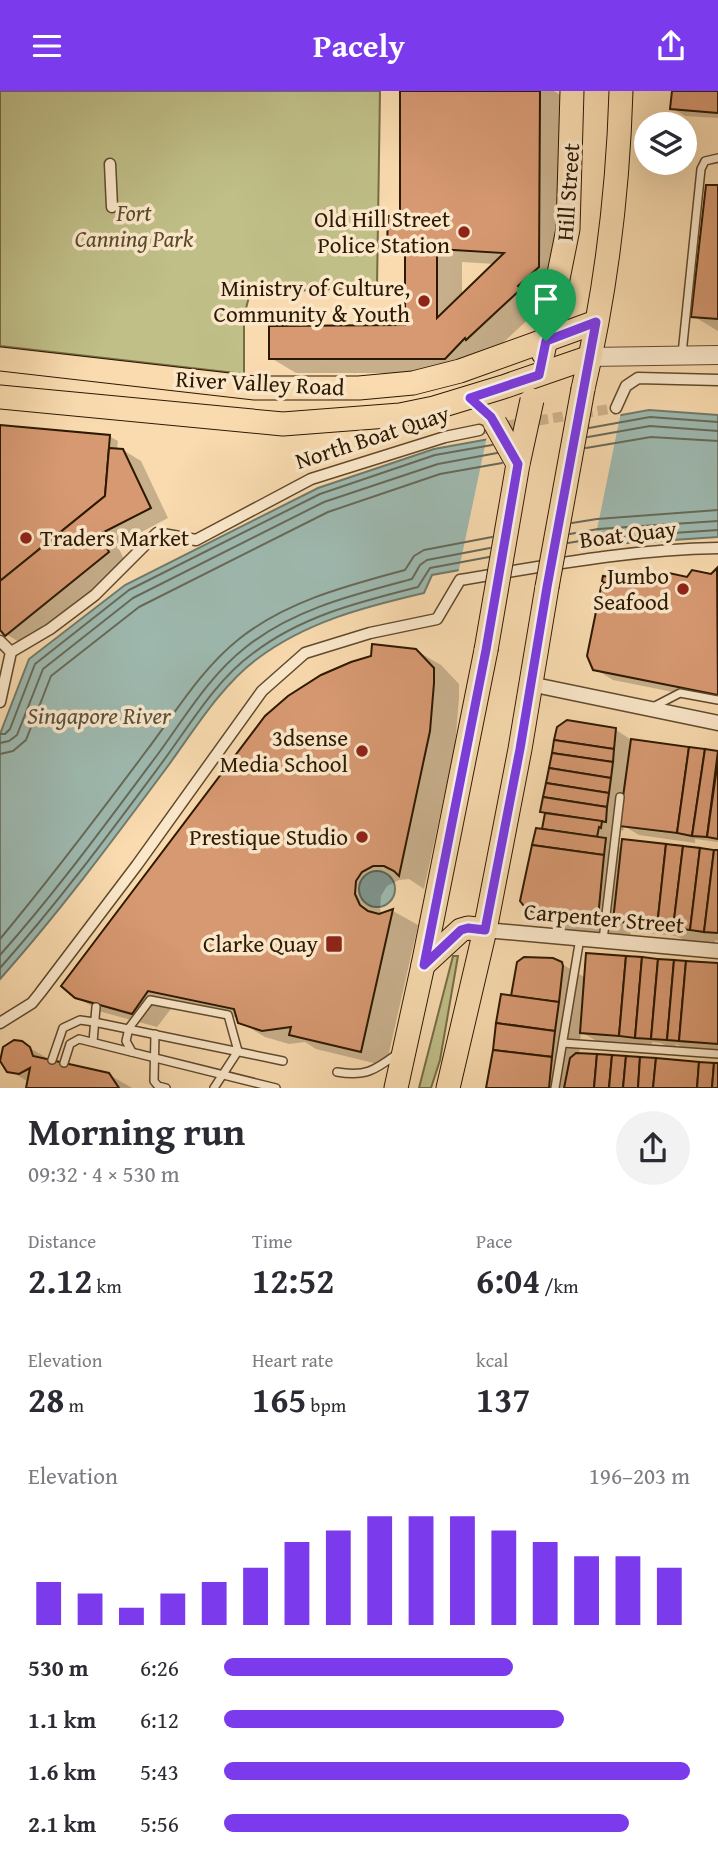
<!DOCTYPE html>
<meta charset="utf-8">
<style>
:root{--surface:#fff;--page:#f2f2f3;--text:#2b2b33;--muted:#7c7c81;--accent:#7c3aed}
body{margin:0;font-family:"Gentium Book Plus",serif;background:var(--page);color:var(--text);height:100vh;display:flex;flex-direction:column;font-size:26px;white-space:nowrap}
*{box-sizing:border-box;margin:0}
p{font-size:23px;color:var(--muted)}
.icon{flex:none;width:38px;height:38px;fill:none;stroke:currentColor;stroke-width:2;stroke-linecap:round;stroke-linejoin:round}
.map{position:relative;height:997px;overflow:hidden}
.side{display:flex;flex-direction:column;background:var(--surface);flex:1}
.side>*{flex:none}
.tools{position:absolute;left:634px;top:21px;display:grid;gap:14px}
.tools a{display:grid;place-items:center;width:63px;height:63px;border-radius:50%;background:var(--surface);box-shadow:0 7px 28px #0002;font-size:35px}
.pin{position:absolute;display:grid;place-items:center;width:60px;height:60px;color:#fff;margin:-72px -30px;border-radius:50% 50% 50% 0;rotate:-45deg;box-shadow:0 0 7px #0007}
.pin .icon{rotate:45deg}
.round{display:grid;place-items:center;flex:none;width:74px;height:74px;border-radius:37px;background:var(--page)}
.overview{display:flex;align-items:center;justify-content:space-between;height:119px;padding:0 28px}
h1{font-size:38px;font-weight:800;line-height:52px}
.stats{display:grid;grid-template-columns:repeat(3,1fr);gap:10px;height:119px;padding:7px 28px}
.stats div{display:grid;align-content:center}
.stats b{font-size:35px;font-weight:800}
.stats small{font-size:19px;font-weight:400}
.stats p{font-size:19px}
.chart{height:196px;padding:14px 28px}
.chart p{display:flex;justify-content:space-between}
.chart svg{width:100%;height:126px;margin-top:7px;stroke:var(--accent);stroke-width:6}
ul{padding:0 28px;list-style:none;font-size:23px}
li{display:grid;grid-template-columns:112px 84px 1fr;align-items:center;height:52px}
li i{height:18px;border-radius:9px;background:var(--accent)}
header{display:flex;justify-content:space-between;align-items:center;height:91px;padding:0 28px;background:var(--accent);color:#fff;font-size:32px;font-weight:800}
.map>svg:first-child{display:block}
.green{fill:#c0bf88;stroke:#766c44;stroke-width:2}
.water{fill:#9ebab1;stroke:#717a6b;stroke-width:2}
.pier{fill:#f9dbaf}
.shadow{fill:#0003;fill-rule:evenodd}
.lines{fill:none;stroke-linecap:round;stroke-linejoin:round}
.shore{stroke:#666a59;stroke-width:2}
.building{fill:#d79972;stroke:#2d1901;stroke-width:2;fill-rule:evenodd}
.pedestrian-tunnel{stroke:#d0b48c;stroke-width:10;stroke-dasharray:10 5;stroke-linecap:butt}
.service-casing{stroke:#604a2c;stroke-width:10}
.pedestrian-casing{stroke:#604a2c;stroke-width:13}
.minor-casing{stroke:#604a2c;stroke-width:17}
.tertiary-casing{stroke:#604a2c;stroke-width:20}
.primary-casing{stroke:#2d1901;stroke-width:25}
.service{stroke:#fbe8cb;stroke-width:7}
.pedestrian{stroke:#fbe8cb;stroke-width:10}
.minor{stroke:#fbe8cb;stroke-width:14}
.tertiary{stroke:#fbe8cb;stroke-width:18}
.primary{stroke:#f9dbaf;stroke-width:23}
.primary-bridge-casing{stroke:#2d1901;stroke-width:25;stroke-linecap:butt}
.primary-bridge{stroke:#f9dbaf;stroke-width:23}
.route-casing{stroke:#fff;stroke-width:14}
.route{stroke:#7c3aed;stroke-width:9}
.poi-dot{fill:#8f2418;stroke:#fbe8cb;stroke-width:2.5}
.labels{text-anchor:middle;stroke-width:7;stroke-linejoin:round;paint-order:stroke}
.street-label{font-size:23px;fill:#2d1901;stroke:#fbe8cb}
.park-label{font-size:23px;font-style:italic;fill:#594b2a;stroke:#fbe8cb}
.poi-label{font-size:23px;fill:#2d1901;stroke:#fbe8cb;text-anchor:end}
.water-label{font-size:24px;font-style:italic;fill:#55513f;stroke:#fbe8cb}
</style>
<header><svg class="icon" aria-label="menu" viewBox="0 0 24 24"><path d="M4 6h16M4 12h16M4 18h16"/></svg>Pacely<svg class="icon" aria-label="share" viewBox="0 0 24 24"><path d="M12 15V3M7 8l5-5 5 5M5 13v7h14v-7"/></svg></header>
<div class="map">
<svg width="718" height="997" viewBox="0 0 718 997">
<rect width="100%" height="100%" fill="#f9dbaf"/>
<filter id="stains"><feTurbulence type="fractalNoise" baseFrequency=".00286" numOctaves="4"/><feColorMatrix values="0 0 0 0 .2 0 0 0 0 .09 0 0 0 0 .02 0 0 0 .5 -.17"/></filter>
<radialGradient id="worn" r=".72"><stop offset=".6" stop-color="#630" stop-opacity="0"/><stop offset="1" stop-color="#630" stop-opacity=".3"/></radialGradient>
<g class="green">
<polygon points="0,0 380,0 377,196 250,202 244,225 244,283 0,255"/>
<polygon points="453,865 458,865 440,969 431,997 419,997"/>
</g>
<g class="water">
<path d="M649 319 718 324V446L598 454 432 484 424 502C364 516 306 531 257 568 219 596 190 646 162 683 110 753 58 823 0 888V643L29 568 125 494 318 397 434 358Z"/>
<circle cx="377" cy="798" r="18"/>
</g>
<polygon class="pier" points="621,321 593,458 458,483 487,345"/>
<g class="shadow">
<path d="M402 0H554L565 7 564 191 545 213 470 282H296L271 267 407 236V166L389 155 402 127ZM462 171 495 173 462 205Z"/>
<polygon points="673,0 718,0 718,27 685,25 672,17"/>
<polygon points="718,96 718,240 693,225"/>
<polygon points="0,336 109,345 118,350 117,359 123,359 141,370 168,427 117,454 126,472 24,554 6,543 0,536"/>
<polygon points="717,479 718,610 613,589 595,578 618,491 639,491 711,485"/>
<polygon points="415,559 441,574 459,593 459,607 455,655 424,798 409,788 399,789 387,795 381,805 380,818 382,823 393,820 418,834 386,975 316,958 305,951 289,953 265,946 240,931 239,927 174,914 157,936 102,921 76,906"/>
<polygon points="616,639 633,650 718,662 718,751 695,748 695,752 639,744 624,735 623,740 620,739 619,746 616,746 615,754 623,758 718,761 718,850 715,849 715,853 684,849 676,845 631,840 630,844 562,838 529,819 546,722 542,720"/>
<polygon points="553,868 586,887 718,874 718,965 706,964 692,956 692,962 676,953 678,961 661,952 652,951 651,963 614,960 581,941 579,964 718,974 718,997 488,997 495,959 512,906"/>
<polygon points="21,952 54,971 108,983 132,997 27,997 29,991 8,979"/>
</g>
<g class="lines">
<g class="shore">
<polyline points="589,337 650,326 718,331"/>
<polyline points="588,346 650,335 718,340"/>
<polyline points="586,357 651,346 718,350"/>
<polyline points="572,432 597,428 718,419"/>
<polyline points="570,443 598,438 718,430"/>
<polyline points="568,452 598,447 718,439"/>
<polyline points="0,643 5,643 10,638 35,573 129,499 320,403 435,364 492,354"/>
<polyline points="0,652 9,650 17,644 43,578 133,507 324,411 438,373 497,362"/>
<polyline points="0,663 13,660 26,649 51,585 139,516 328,421 440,383 502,372"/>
<path d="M0 848C50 788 97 726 144 663 174 624 200 579 239 548 287 510 346 495 405 479L414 465 424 459 492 446"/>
<path d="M0 864C57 800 107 731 158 663 185 626 209 585 246 556 294 518 353 504 412 488L420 474 427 469 490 457"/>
<path d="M0 877C58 812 109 743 161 673 188 637 215 590 252 563 301 525 359 511 418 496L430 477 489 466"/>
</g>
</g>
<g class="building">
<path d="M400 0H540L539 176 518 195 521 198 466 249 465 247 445 268H269V235L405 234V156H387L388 125H400ZM437 158 504 162 437 227Z"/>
<polygon points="672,0 718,0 718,22 670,18"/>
<polygon points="706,94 718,94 718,228 691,226"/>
<polygon points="0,334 110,344 105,405 0,490"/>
<polygon points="109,357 123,358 151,417 100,443 109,461 5,545 0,539 0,490 105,405"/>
<polygon points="717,477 718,604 593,579 587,565 601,496 605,492 602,490 603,485 615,487 617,490 622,487 638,490 645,484 662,487 669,482 687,486 692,479 711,483"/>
<polygon points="372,553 416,558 434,577 434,592 430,640 399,785 394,780 384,775 373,775 362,781 356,790 355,803 360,814 368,820 379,823 393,818 361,961 289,944 291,936 262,940 238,932 234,918 148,900 132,923 75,907 61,895 265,625 288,605 321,584 351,571 371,565"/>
<polygon points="567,629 616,637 614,658 554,649 557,636"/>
<polygon points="631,648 689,656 677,742 619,735"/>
<polygon points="554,649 614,658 613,671 552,662"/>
<polygon points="689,656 705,658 692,745 677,742"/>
<polygon points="705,658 718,660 707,746 692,745"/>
<polygon points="552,662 613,671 611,687 549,677"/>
<polygon points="718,669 718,748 707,746"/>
<polygon points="549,677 611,687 609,702 546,692"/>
<polygon points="546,692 609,702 607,716 543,706"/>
<polygon points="543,706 607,716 606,731 540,721"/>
<polygon points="545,722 602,730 601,737 599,736 597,746 542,738"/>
<polygon points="536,737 606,747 604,764 532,754"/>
<polygon points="622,748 666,753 657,836 613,830"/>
<polygon points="666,753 683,755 673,837 657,836"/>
<polygon points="532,754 604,764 598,827 528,820 520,810"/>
<polygon points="683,755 700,757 690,839 673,837"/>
<polygon points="700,757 714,759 704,841 690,839"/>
<polygon points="714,759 718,759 718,842 704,841"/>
<polygon points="586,862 626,865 619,945 580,942"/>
<polygon points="626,865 642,866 635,947 619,945"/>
<polygon points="524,866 553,867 562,871 563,875 559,911 511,905 517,871"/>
<polygon points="642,866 658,868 651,948 635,947"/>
<polygon points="658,868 674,869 667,949 651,948"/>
<polygon points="674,869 686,870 679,950 667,949"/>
<polygon points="686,870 718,872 718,953 679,950"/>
<polygon points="501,903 559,911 555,940 496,932"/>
<polygon points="496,932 555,940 552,966 493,959"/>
<polygon points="14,949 22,950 30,956 33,965 109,982 119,997 26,997 30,977 19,983 7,981 0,970 3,956"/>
<polygon points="493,959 552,966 549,997 486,997"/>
<polygon points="576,962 597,963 594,997 564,997 570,967"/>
<polygon points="597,963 612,964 609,997 594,997"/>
<polygon points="612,964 626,965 623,997 609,997"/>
<polygon points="626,965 640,966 638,997 623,997"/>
<polygon points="640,966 656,967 653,997 638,997"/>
<polygon points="656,967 699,971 697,997 653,997"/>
<polygon points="699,971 714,972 712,997 697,997"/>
<polygon points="714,972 718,972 718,997 712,997"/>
</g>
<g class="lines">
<polyline class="pedestrian-tunnel" points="479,339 616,317"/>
<g class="service-casing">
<g id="service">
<polyline points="682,263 701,78 705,70 718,67"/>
<polyline points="653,616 680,602 718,609"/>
<polyline points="603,849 620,706"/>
<polyline points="155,943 154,990 158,995 166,997"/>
<polyline points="93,951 96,916"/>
<polyline points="563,952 718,963"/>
<polyline points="132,961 126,950 129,937 150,909 228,924 238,960 214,997"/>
<polyline points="52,969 63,937 80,929 94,931 283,970"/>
<polyline points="64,972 70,953 79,948 276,997"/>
<path d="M337 981C366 986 375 979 397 963"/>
<polyline points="555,997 580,847"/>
</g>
</g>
<g class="pedestrian-casing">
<g id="pedestrian">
<polyline points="110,73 112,116"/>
<polyline points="616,317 626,295 638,287 718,289"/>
<polyline points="0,550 11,561"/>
<polyline points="0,611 11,561 50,538 95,504 157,442 196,449 311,388 445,346 479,339"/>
<path d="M0 932 32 912 40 902 137 774 262 600 305 562 370 542 437 528 460 489C545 475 631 458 718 457"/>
</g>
</g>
<g class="minor-casing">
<g id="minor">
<polyline points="530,593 718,632"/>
<polyline points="485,839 718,860"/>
</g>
</g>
<g class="tertiary-casing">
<polyline id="tertiary" points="590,266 718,264"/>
</g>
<g class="primary-casing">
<g id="primary">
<polyline points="543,262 568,138 572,0"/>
<polyline points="0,268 255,297 359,297 413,292 460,280 596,231"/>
<path d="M583 298C606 200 618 100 621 0"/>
<polyline points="0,306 283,333 400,324 434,317 503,296 590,266"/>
<polyline points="423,874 461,839 468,837 485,839"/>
<polyline points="396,997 423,874 486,559"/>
<polyline points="448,997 485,839 520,658 547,496"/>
</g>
</g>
<use href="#service" class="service"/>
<use href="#pedestrian" class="pedestrian"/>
<use href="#minor" class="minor"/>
<use href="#tertiary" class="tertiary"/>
<use href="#primary" class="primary"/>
<g class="primary-bridge-casing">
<g id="primary-bridge">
<polyline points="495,332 518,373"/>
<polyline points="547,496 583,298"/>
<polyline points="486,559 518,373 532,309"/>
</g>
</g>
<use href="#primary-bridge" class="primary-bridge"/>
</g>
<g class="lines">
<g class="route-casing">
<polygon id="route" points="596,231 547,496 520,658 485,839 468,837 461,839 424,874 486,559 518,373 491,326 470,307 539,284 546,250"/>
</g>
<use href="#route" class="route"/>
</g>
<g class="poi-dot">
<circle cx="464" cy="141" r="7"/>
<circle cx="424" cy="210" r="7"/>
<circle cx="26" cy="447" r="7"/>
<circle cx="683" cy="498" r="7"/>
<circle cx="362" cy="660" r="7"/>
<circle cx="362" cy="746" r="7"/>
<rect x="325" y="844" width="18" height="18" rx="3.5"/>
</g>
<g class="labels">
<g class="street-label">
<text transform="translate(568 101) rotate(-86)" y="8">Hill Street</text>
<text transform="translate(260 292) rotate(3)" y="8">River Valley Road</text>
<text transform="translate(372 346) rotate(-18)" y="8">North Boat Quay</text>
<text transform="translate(628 443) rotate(-7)" y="8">Boat Quay</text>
<text transform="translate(604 827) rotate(5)" y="8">Carpenter Street</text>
</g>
<g class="park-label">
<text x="134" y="130">Fort<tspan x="134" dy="26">Canning Park</tspan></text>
</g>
<g class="poi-label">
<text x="450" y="136">Old Hill Street<tspan x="450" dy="26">Police Station</tspan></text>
<text x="410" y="205">Ministry of Culture,<tspan x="410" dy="26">Community &amp; Youth</tspan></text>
<text x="40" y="455" text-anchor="start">Traders Market</text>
<text x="669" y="493">Jumbo<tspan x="669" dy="26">Seafood</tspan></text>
<text x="348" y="655">3dsense<tspan x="348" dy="26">Media School</tspan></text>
<text x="348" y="754">Prestique Studio</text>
<text x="318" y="861">Clarke Quay</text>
</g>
<g class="water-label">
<text x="99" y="633">Singapore River</text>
</g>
</g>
<rect width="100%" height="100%" filter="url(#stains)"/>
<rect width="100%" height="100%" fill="url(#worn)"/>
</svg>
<div class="tools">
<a><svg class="icon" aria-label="layers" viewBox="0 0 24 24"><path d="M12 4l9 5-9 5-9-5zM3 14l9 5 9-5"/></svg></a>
</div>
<div class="pin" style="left:546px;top:250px;background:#1e9e55"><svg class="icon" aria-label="arrive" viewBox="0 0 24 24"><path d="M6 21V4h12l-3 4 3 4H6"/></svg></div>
</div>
<section class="side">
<div class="overview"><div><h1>Morning run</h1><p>09:32 · 4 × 530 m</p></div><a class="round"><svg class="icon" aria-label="share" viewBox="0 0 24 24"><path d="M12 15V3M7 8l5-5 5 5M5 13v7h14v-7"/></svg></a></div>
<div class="stats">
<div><p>Distance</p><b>2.12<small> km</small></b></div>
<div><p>Time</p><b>12:52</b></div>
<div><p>Pace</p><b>6:04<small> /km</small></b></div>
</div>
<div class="stats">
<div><p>Elevation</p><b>28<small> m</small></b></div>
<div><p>Heart rate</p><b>165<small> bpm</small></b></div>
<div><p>kcal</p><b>137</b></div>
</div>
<div class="chart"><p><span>Elevation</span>196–203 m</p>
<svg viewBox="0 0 160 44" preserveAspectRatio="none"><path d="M5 44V29M15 44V33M25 44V38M35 44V33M45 44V29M55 44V24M65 44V15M75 44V11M85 44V6M95 44V6M105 44V6M115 44V11M125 44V15M135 44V20M145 44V20M155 44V24"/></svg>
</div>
<ul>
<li><b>530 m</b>6:26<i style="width:62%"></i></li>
<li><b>1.1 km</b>6:12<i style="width:73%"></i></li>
<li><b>1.6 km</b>5:43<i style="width:100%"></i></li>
<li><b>2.1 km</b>5:56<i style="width:87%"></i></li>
</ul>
</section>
